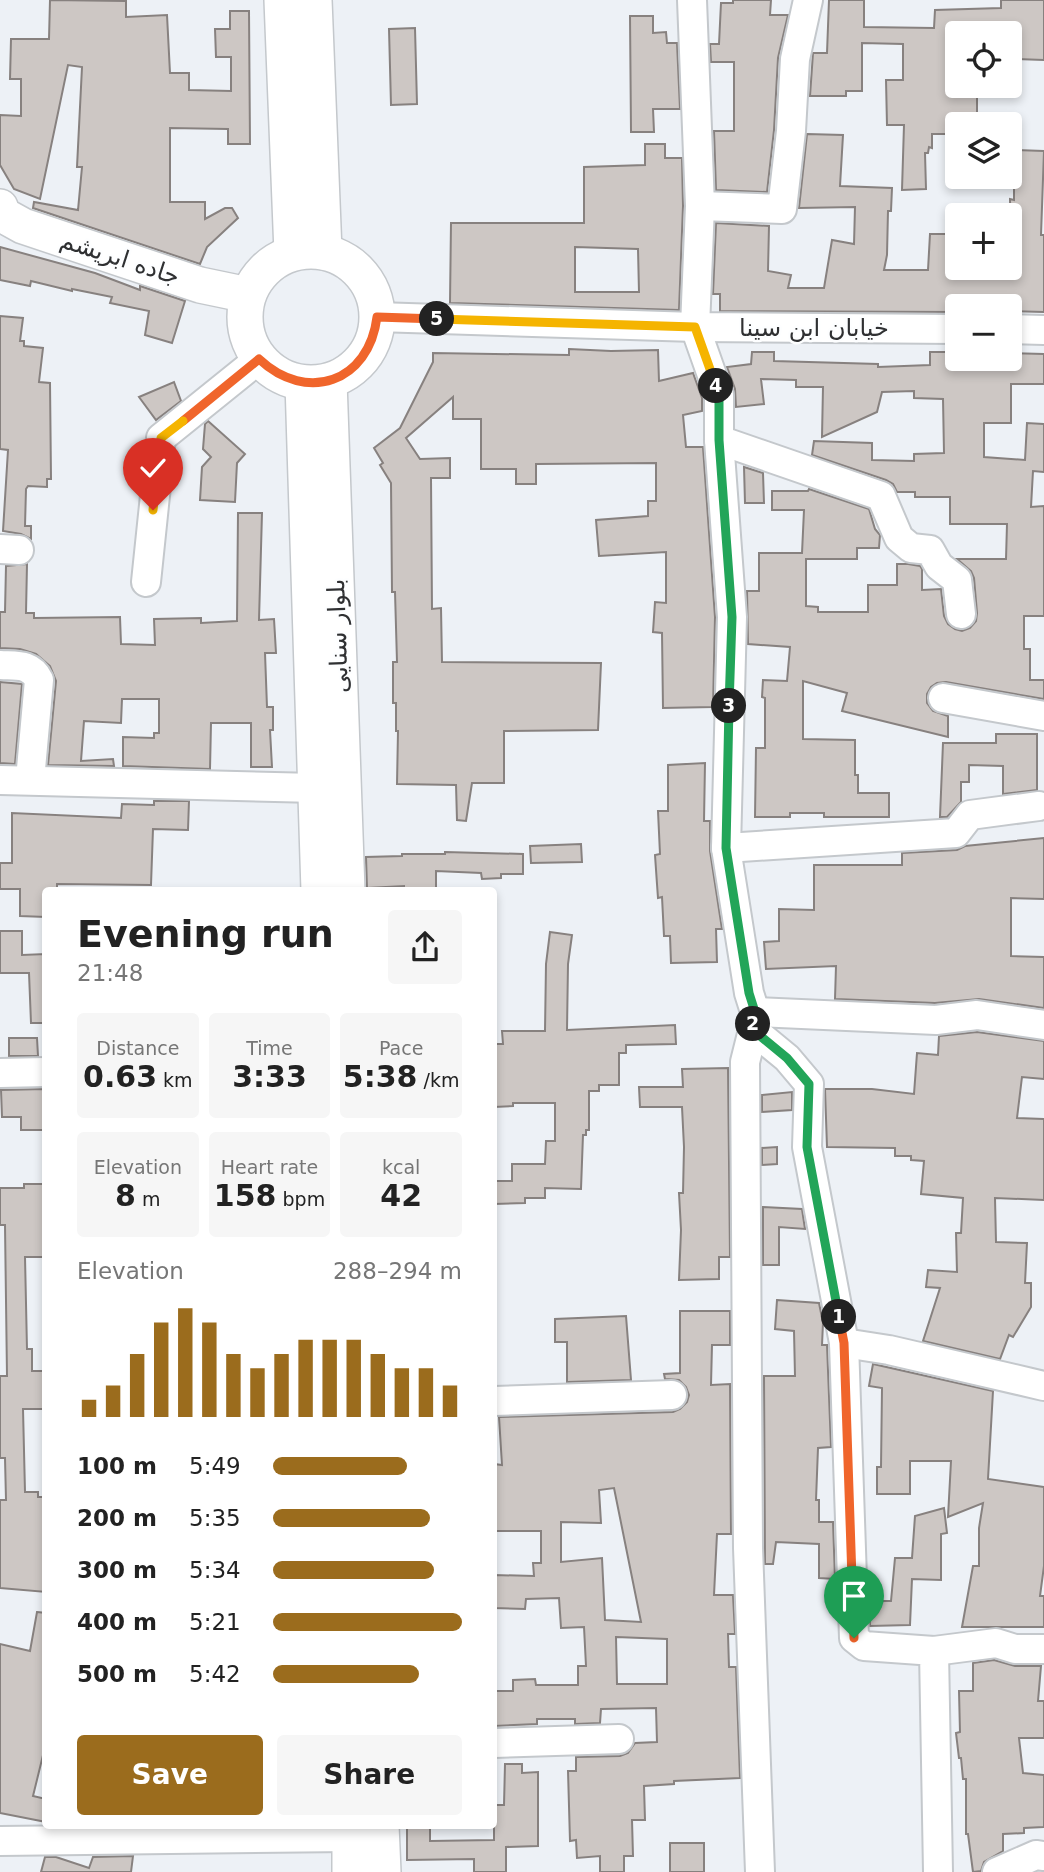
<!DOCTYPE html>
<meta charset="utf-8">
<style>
:root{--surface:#fff;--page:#f6f6f6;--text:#222;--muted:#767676;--accent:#9b6c1d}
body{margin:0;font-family:"DejaVu Sans","Noto Sans Arabic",sans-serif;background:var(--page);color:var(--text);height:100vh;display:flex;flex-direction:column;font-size:26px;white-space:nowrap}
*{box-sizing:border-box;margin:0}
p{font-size:23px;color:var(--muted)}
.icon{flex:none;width:38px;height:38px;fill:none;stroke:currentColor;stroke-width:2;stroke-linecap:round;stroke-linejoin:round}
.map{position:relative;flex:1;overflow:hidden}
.sheet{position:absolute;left:42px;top:887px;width:455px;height:942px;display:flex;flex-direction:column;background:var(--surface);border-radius:7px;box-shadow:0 4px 10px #0003}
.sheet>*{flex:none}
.controls{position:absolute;left:945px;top:21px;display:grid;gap:14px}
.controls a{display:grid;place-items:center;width:77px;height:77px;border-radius:7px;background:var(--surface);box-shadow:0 4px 10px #0003;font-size:35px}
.pin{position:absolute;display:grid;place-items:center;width:60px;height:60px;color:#fff;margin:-72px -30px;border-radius:50% 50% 50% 0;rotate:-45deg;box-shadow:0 0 7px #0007}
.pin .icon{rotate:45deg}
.km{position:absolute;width:35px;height:35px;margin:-18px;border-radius:50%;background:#222;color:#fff;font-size:19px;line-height:35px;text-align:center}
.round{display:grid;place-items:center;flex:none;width:74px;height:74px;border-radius:7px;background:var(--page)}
.head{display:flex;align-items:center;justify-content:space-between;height:119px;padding:0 35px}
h1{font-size:38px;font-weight:700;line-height:52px}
.metrics{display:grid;grid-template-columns:repeat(3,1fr);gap:10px;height:119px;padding:7px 35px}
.metrics div{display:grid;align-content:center;border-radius:7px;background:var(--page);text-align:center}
.metrics b{font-size:30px;font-weight:700}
.metrics small{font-size:19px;font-weight:400}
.metrics p{font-size:19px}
.chart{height:196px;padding:14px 35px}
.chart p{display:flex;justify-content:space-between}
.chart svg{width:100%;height:126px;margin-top:7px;stroke:var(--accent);stroke-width:6}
.button{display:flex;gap:14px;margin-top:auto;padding:14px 35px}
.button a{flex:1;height:80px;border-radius:7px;background:var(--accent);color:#fff;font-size:28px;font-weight:700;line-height:80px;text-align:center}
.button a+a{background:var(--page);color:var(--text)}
ul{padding:0 35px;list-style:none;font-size:23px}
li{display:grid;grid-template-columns:112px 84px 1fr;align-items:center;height:52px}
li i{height:18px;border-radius:9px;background:var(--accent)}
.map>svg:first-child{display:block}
.building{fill:#cdc7c4;stroke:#87817f;stroke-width:2;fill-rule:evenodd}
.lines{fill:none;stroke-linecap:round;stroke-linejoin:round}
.minor-casing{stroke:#c4c8cc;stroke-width:32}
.major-casing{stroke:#c4c8cc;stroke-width:38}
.minor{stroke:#fff;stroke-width:28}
.major{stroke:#fff;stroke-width:35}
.split-1-casing{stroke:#fff;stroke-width:14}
.split-2-casing{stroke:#fff;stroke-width:14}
.split-3-casing{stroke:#fff;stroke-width:14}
.split-4-casing{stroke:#fff;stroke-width:14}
.split-5-casing{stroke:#fff;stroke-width:14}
.split-6-casing{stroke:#fff;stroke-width:14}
.split-7-casing{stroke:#fff;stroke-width:14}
.split-1{stroke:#f0652b;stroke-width:9}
.split-2{stroke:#22a559;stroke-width:9}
.split-3{stroke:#22a559;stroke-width:9}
.split-4{stroke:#22a559;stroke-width:9}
.split-5{stroke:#f5b400;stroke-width:9}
.split-6{stroke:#f0652b;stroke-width:9}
.split-7{stroke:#f5b400;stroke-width:9}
.labels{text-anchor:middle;stroke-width:5;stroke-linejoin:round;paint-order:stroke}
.street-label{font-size:24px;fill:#2f3032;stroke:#fdfeff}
</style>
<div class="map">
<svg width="1044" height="1872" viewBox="0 0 1044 1872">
<rect width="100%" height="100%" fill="#edf1f6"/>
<g class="building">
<polygon points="50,0 126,1 126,17 167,15 170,73 189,73 189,90 231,91 231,57 216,57 215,29 230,29 230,11 249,11 250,144 228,144 228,129 170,128 170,202 205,202 205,219 225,208 232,208 238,218 207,247 200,264 33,208 34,202 78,210 82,167 77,167 82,67 68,65 40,199 14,189 0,165 0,115 21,116 21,79 10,79 11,39 49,39"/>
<polygon points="733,0 771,0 770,15 788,15 778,58 774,130 767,192 716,190 714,131 734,131 734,62 711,62 710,44 719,44 721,3 733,3"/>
<polygon points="829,0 864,0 864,27 934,28 935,10 1001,8 1001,0 1044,0 1044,60 1014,59 1012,27 965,27 965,33 957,33 957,87 977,87 977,124 957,124 957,134 932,134 932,148 929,147 928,153 925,153 926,189 902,190 904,125 887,125 886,80 903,80 903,44 862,43 862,91 846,91 846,96 810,96 813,53 827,53"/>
<polygon points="630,16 653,16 653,33 666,32 667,43 677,43 680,109 653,109 654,132 631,132"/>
<polygon points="415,28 417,104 391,105 389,29"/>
<polygon points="807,134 843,135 840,186 892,188 891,211 888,211 887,255 884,270 928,270 930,234 957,234 957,268 1011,268 1010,199 1014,200 1014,150 1044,151 1041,235 1044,235 1044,312 1010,311 1010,306 957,306 957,312 720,311 720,294 713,294 716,223 769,226 768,271 791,275 788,288 824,288 832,240 854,244 855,207 799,208"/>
<path d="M645 144H665V158H682L683 206 679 310 450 303 451 223H584V167L645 165ZM575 247 638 249 639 292H575Z"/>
<polygon points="0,247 95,273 140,290 140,286 185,301 172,343 145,335 149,311 110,303 112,297 72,289 72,291 31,281 30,286 0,280"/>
<polygon points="0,316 23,318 20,341 24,341 24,346 43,348 39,382 50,383 51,479 47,479 47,487 28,486 26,489 25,526 31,526 31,539 21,534 3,531 8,450 0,449"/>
<polygon points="569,349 611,351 658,350 659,381 693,373 702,398 702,411 683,415 686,447 703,447 715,617 713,707 663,708 662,633 653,632 655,602 666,603 666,552 599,556 596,520 648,516 648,501 656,501 656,463 536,464 536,484 516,484 516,469 481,469 481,419 453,419 453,397 406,438 420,459 450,458 450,478 431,478 432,609 441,608 442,662 601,663 598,730 504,731 504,783 472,783 466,821 457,820 456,785 397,784 398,731 396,731 396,703 393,703 393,662 397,662 395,592 392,592 391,483 380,465 383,463 374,448 400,428 433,362 433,353 569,355"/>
<polygon points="752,352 774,352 774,361 878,364 878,367 930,365 930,352 957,352 957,359 1010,359 1010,353 1044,354 1044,384 1011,384 1011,423 984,423 984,457 1025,460 1027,423 1044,424 1044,472 1033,471 1031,507 1044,506 1044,616 1024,616 1024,649 1030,649 1030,680 1044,680 1044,699 946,682 937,683 931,687 927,694 927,703 933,711 948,716 948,737 842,711 847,693 803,681 803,739 855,740 855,775 858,775 858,793 889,793 889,817 824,817 824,813 790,813 790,817 755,817 756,748 765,748 765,698 762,697 763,680 787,681 790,647 748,644 747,591 759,591 759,553 802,553 804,510 772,510 772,491 808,491 809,489 869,509 875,529 880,535 879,548 857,548 857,559 806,559 806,606 818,607 818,612 868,612 868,585 897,585 897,564 908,564 920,566 922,569 922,590 941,589 944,616 948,624 955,629 962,631 970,628 976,621 977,613 974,578 971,571 957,559 1006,559 1007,524 950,524 950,497 915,497 915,492 897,492 893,484 886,480 812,455 814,441 872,443 872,460 914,461 914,454 944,453 943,399 914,398 914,391 882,392 877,412 822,437 823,387 796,387 796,380 761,379 764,404 736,407 735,389 727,367 751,364"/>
<polygon points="174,382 181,401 156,420 139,397"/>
<polygon points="208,421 245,454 237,463 235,502 200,500 202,467 211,457 203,449 205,424"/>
<polygon points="744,467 763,473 764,503 745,503"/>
<polygon points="238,513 262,513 259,620 274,619 276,653 265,653 267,707 273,707 273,730 270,730 272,767 251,767 251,723 211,723 210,769 123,766 123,737 154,738 154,733 159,733 159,699 122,699 121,723 84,721 81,761 113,759 114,766 48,765 56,681 50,666 36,654 20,649 0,648 0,612 5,612 6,566 27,564 26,613 34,613 34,618 120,617 121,644 155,645 154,619 201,618 201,623 237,621"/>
<polygon points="0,682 22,684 15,764 0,763"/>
<polygon points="996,734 1037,734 1037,790 1003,794 1003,766 969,765 969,782 961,782 961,802 947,817 940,817 943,743 996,743"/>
<polygon points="705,763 704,821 710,821 710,851 722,929 716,929 717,962 671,963 670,936 664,936 662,897 658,898 657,884 655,855 660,854 658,811 668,811 668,765"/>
<polygon points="154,801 189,801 188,830 153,829 151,885 57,884 57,891 46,891 46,917 20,916 20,889 0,889 0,863 12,863 12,813 121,818 122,804 154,805"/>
<polygon points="1044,838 1044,899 1011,898 1011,956 1044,957 1044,1008 979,999 935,1003 835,999 836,966 766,969 764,942 779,941 779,909 814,910 814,865 902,865 902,853 957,850 965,846"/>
<polygon points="581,844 582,862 531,863 530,846"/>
<polygon points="445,852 523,854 523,874 501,874 501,878 482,879 481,873 436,871 436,891 404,891 404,886 367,888 366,857 402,856 402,854 445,854"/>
<polygon points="0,931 22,931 22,955 46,954 46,1023 31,1023 29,973 0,973"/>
<polygon points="550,932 572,935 568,964 567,1030 675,1025 676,1044 626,1045 626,1053 619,1053 619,1085 599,1085 599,1091 589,1091 589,1130 586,1130 586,1135 583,1135 581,1189 545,1188 545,1198 525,1198 525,1203 494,1204 494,1181 512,1181 512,1164 545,1164 546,1141 555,1141 555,1103 513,1103 513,1106 494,1107 494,1044 503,1044 502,1031 545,1031 546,964"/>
<polygon points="977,1032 1044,1041 1044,1079 1022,1077 1017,1118 1044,1119 1044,1200 995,1198 996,1242 1027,1243 1025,1283 1031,1283 1031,1307 1013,1337 1009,1335 1000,1359 923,1341 940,1288 926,1287 928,1270 957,1272 956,1233 961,1233 963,1198 921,1194 924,1161 911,1160 911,1156 895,1156 895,1148 827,1147 825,1089 872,1089 914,1094 917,1053 938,1055 939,1036"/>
<polygon points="9,1038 37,1038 38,1056 9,1056"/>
<polygon points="728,1068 730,1257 719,1257 719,1279 679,1280 681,1230 679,1193 683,1193 684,1147 682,1107 640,1107 639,1087 683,1087 682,1069"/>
<polygon points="46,1089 46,1130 21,1130 21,1117 2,1117 1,1090"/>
<polygon points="792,1092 792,1110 762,1112 762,1095"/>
<polygon points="777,1147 777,1164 762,1165 762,1148"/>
<polygon points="24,1184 46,1184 46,1257 25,1257 27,1349 32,1349 32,1371 46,1371 46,1409 23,1409 25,1492 38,1492 38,1497 43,1497 46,1592 0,1588 0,1500 6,1500 5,1458 0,1458 0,1376 7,1376 5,1225 0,1225 0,1188 24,1188"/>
<polygon points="763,1207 802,1209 805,1229 779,1227 779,1265 763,1265"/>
<polygon points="777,1300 819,1303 823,1323 822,1345 827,1345 831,1447 818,1448 816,1500 819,1500 819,1522 833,1522 835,1579 819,1578 819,1544 776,1542 773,1564 765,1564 764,1376 795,1376 794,1331 775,1329"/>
<path d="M680 1311H730V1345H712L711 1385 730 1384 731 1534H717L714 1595H733L735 1634H728L729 1667H736L740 1778 674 1781V1784L644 1786 645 1820H632L633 1856H624V1872H600V1856L577 1858 576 1840 570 1841 568 1771H576V1757L620 1756 628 1753 635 1743 657 1742 656 1708 601 1709 600 1723 575 1724V1719H537V1724L494 1726V1691H513V1680L535 1679 536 1685H578V1666H586L584 1627 561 1628 559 1598 526 1599 525 1609 494 1608V1575L534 1576 533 1563H541V1531H494V1464L502 1465 499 1417 673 1412 680 1409 687 1402 689 1395 686 1387 679 1380 665 1379 664 1374 680 1373ZM614 1488 641 1622 605 1620 602 1558 561 1562V1522L601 1523 599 1490ZM616 1637 667 1639V1684H617Z"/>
<polygon points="626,1316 631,1380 567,1382 567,1342 555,1342 555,1319"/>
<polygon points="873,1364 993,1391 988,1479 1044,1487 1044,1566 1040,1596 1044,1596 1044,1627 962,1627 973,1566 979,1566 979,1528 983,1503 948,1517 951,1461 910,1461 910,1494 877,1494 877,1467 881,1467 882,1388 869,1386"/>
<polygon points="944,1508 947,1533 941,1534 941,1580 912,1579 910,1625 870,1626 869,1601 891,1601 895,1558 912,1558 915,1516"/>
<polygon points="37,1612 46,1613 46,1743 33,1796 46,1799 46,1822 0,1813 0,1644 30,1651"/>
<polygon points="994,1660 1015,1666 1041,1666 1038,1701 1044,1701 1044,1738 1019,1738 1023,1773 1044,1775 1044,1827 1024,1828 1024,1833 1003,1834 1003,1851 984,1862 981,1871 973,1872 968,1834 966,1834 966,1779 963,1779 961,1758 959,1758 956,1733 960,1732 959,1691 973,1691 973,1663"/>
<polygon points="505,1764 522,1764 522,1773 538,1772 538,1846 506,1847 506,1872 474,1872 474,1859 407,1860 407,1828 430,1828 430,1841 494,1840 494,1805 504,1805"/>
<rect x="670" y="1843" width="34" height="29"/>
<polygon points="133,1856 131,1872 41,1872 45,1857 56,1857 89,1868 93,1857"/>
</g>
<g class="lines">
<g class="minor-casing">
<g id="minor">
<polyline points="692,0 700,206 695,327 719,395 719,440 732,617 726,848 749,993 755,1012 753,1030 787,1058 809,1084 807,1147 844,1343 854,1638 864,1646 934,1651 938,1872"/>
<polyline points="700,206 782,209 791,131 795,59 808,0"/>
<polyline points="377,317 695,327 957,329"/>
<polyline points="1010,329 1044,330"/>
<polyline points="719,440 881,496 899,538 911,548 930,550 939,566 957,580 961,614"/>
<polyline points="0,549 19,550"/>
<polyline points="146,582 161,438 259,359"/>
<path d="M0 665C16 666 31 663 39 680L30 780"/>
<polyline points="943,698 1044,716"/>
<polyline points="0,780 316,788"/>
<polyline points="726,848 956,833 970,815 1039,806"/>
<polyline points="755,1012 936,1020 977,1015 1044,1025"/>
<polyline points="753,1030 745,1062 748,1548 760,1872"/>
<polyline points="0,1073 46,1072"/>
<polyline points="844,1343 889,1350 1044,1386"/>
<polyline points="494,1401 672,1395"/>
<polyline points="934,1651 996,1643 1015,1649 1044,1649"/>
<polyline points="494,1743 619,1739"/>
<polyline points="0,1841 350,1837 369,1830"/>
<polyline points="997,1872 1036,1855 1044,1856"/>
</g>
</g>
<g class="major-casing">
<g id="major">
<polyline points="282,0 292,253"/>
<polyline points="314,0 324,252"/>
<polyline points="0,207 3,215 23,226 200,285 248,295"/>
<circle cx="311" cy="317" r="66"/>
<polyline points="329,381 347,891"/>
<polyline points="303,383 319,891"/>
<polyline points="350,1825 350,1872"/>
<polyline points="381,1825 383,1872"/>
</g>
</g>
<use href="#minor" class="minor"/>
<use href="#major" class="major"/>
</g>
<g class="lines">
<g class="split-1-casing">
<polyline id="split-1" points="839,1317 844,1343 854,1638"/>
</g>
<g class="split-2-casing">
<polyline id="split-2" points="753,1024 753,1030 787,1058 809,1084 807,1147 839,1317"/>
</g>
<g class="split-3-casing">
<polyline id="split-3" points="729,706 726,848 749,993 755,1012 753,1024"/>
</g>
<g class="split-4-casing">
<polyline id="split-4" points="716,386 719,395 719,440 732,617 729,706"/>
</g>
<g class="split-5-casing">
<polyline id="split-5" points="437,319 695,327 716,386"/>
</g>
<g class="split-6-casing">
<path id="split-6" d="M183 421 259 359C307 404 369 382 377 317L437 319"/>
</g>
<g class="split-7-casing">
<polyline id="split-7" points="153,510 161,438 183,421"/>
</g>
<use href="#split-1" class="split-1"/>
<use href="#split-2" class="split-2"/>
<use href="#split-3" class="split-3"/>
<use href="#split-4" class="split-4"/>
<use href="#split-5" class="split-5"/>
<use href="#split-6" class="split-6"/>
<use href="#split-7" class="split-7"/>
</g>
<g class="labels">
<g class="street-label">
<text transform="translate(120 258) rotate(18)" y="8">جاده ابریشم</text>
<text x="814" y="336">خیابان ابن سینا</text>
<text transform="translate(338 636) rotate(-92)" y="8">بلوار سنایی</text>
</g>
</g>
</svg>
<div class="controls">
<a><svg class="icon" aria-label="locate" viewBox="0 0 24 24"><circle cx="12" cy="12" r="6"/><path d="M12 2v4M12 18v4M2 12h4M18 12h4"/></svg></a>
<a><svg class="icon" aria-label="layers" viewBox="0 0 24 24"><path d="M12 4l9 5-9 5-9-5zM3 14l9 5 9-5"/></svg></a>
<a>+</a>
<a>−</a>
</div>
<div class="pin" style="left:854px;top:1638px;background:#1e9e55"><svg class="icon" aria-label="arrive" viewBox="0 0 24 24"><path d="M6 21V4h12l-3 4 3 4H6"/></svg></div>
<div class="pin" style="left:153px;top:510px;background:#d93025"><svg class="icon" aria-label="check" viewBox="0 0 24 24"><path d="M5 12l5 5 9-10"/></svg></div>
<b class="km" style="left:839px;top:1317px">1</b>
<b class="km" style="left:753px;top:1024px">2</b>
<b class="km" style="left:729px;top:706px">3</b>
<b class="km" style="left:716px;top:386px">4</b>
<b class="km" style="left:437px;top:319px">5</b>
<section class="sheet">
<div class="head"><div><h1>Evening run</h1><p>21:48</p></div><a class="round"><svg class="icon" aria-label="share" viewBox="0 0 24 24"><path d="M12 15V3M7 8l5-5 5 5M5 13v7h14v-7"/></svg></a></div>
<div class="metrics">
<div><p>Distance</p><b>0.63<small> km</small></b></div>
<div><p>Time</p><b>3:33</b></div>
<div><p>Pace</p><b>5:38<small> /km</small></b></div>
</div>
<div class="metrics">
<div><p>Elevation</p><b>8<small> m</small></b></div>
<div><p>Heart rate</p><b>158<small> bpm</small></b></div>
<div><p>kcal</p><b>42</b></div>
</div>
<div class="chart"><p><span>Elevation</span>288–294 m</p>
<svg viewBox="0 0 160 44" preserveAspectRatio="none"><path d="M5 44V38M15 44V33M25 44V22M35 44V11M45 44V6M55 44V11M65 44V22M75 44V27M85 44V22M95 44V17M105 44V17M115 44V17M125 44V22M135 44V27M145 44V27M155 44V33"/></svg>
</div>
<ul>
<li><b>100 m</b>5:49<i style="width:71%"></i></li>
<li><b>200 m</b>5:35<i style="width:83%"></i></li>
<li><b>300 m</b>5:34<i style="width:85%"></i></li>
<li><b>400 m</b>5:21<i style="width:100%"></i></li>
<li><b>500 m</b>5:42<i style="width:77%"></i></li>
</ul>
<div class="button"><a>Save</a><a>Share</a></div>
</section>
</div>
